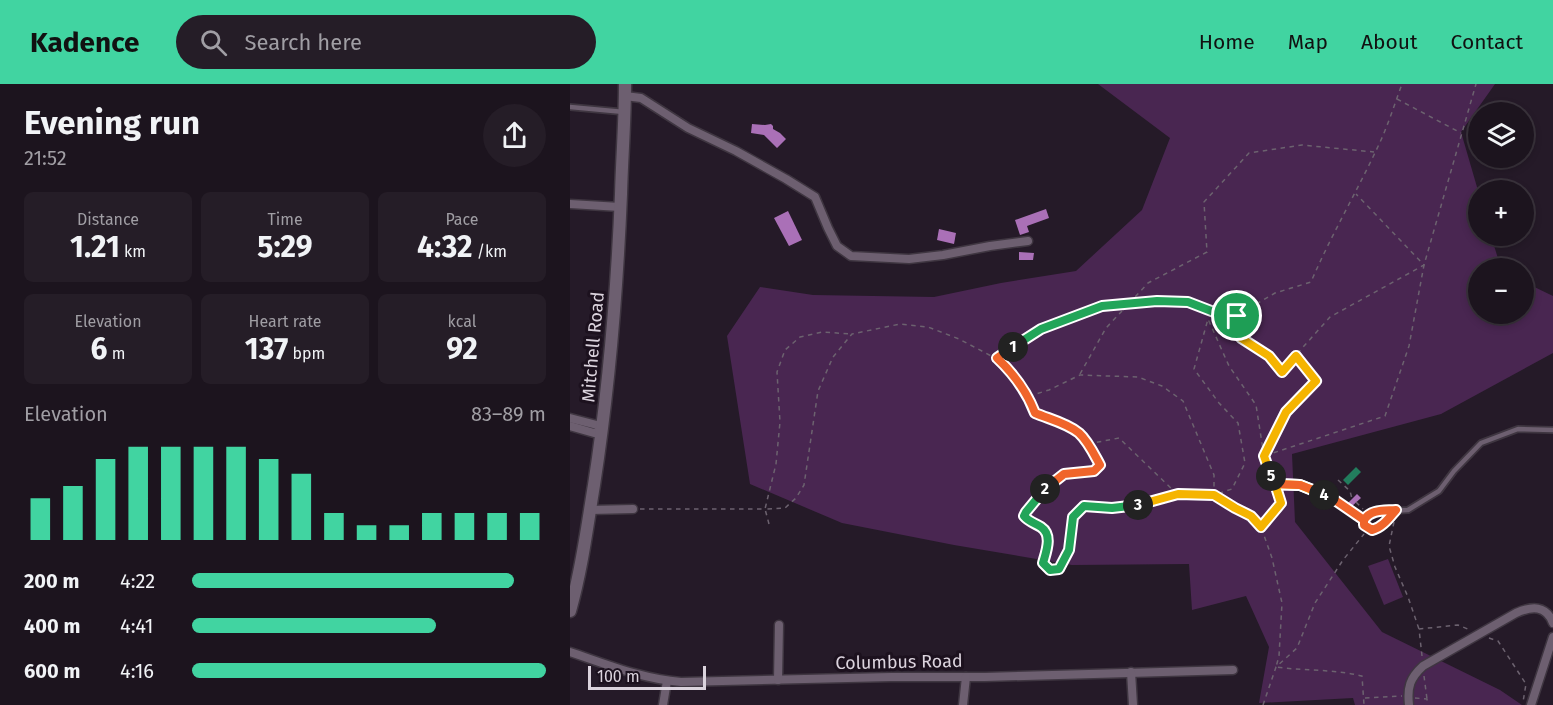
<!DOCTYPE html>
<meta charset="utf-8">
<style>
:root{--surface:#1c141e;--page:#251d27;--text:#f1f3f6;--muted:#a09ea4;--line:#3a333c;--accent:#41d4a1}
body{margin:0;font-family:"Fira Sans",sans-serif;background:var(--page);color:var(--text);height:100vh;display:flex;flex-direction:column;font-size:22px;white-space:nowrap}
*{box-sizing:border-box;margin:0}
p{font-size:20px;color:var(--muted)}
.icon{flex:none;width:33px;height:33px;fill:none;stroke:currentColor;stroke-width:2;stroke-linecap:round;stroke-linejoin:round}
.map{position:relative;flex:1;overflow:hidden}
.sheet{display:flex;flex-direction:column;background:var(--surface);width:570px}
.sheet>*{flex:none}
.fabs{position:absolute;left:898px;top:18px;display:grid;gap:12px}
.fabs a{display:grid;place-items:center;width:66px;height:66px;border-radius:50%;background:var(--surface);box-shadow:0 3px 9px #0003,0 0 0 2px var(--line);font-size:30px}
.scale{position:absolute;left:18px;bottom:15px;width:118px;box-sizing:border-box;padding-left:6px;border:3px solid #dbd3dd;border-top:0;font-size:16px;line-height:21px;white-space:nowrap;color:#dbd3dd;-webkit-text-stroke:4px #1c111e;paint-order:stroke}
.pin{position:absolute;display:grid;place-items:center;width:51px;height:51px;color:#fff;margin:-26px;border:3px solid #fff;border-radius:50%;box-shadow:0 2px 6px #0007}
.km{position:absolute;width:30px;height:30px;margin:-15px;border-radius:50%;background:#222;color:#fff;font-size:16px;line-height:30px;text-align:center}
.round{display:grid;place-items:center;flex:none;width:63px;height:63px;border-radius:32px;background:var(--page)}
.headline{display:flex;align-items:center;justify-content:space-between;height:102px;padding:0 24px}
h1{font-size:33px;font-weight:700;line-height:45px}
.figures{display:grid;grid-template-columns:repeat(3,1fr);gap:9px;height:102px;padding:6px 24px}
.figures div{display:grid;align-content:center;border-radius:9px;background:var(--page);text-align:center}
.figures b{font-size:30px;font-weight:700}
.figures small{font-size:16px;font-weight:400}
.figures p{font-size:16px}
.chart{height:168px;padding:12px 24px}
.chart p{display:flex;justify-content:space-between}
.chart svg{width:100%;height:108px;margin-top:6px;stroke:var(--accent);stroke-width:6}
ul{padding:0 24px;list-style:none;font-size:20px}
li{display:grid;grid-template-columns:96px 72px 1fr;align-items:center;height:45px}
li i{height:15px;border-radius:8px;background:var(--accent)}
header{display:flex;align-items:center;gap:36px;box-sizing:border-box;height:84px;padding:0 30px;background:var(--accent);color:#111}
header strong{font-size:28px}
nav{display:flex;gap:33px;margin-inline-start:auto;font-size:21px}
.search{width:420px;height:54px;background:var(--page);display:flex;align-items:center;gap:15px;box-sizing:border-box;padding:0 21px;border-radius:33px;color:var(--muted);font-size:22px}
main{display:flex;flex:1;min-height:0}
.map>svg:first-child{display:block}
.green{fill:#492651}
.water{fill:#227c5d}
.building{fill:#aa70b7}
.lines{fill:none;stroke-linecap:round;stroke-linejoin:round}
.lane-casing{stroke:#3f3641;stroke-width:8}
.street-casing{stroke:#3f3641;stroke-width:11}
.secondary-casing{stroke:#3f3641;stroke-width:15}
.path{stroke:#6c626f;stroke-width:1.5;stroke-dasharray:4.5 4.5;stroke-linecap:butt}
.lane{stroke:#6d5f70;stroke-width:4.5}
.street{stroke:#6d5f70;stroke-width:8}
.secondary{stroke:#6d5f70;stroke-width:12}
.split-1-casing{stroke:#fff;stroke-width:12}
.split-2-casing{stroke:#fff;stroke-width:12}
.split-3-casing{stroke:#fff;stroke-width:12}
.split-4-casing{stroke:#fff;stroke-width:12}
.split-5-casing{stroke:#fff;stroke-width:12}
.split-6-casing{stroke:#fff;stroke-width:12}
.split-1{stroke:#22a559;stroke-width:8}
.split-2{stroke:#f0652b;stroke-width:8}
.split-3{stroke:#22a559;stroke-width:8}
.split-4{stroke:#f5b400;stroke-width:8}
.split-5{stroke:#f0652b;stroke-width:8}
.split-6{stroke:#f5b400;stroke-width:8}
.labels{text-anchor:middle;stroke-width:6;stroke-linejoin:round;paint-order:stroke}
.street-label{font-size:18px;fill:#dbd3dd;stroke:#1c111e}
</style>
<header>
<strong>Kadence</strong>
<div class="search"><svg class="icon" aria-label="search" viewBox="0 0 24 24"><circle cx="10" cy="10" r="6"/><path d="M15 15l6 6"/></svg>Search here</div>
<nav><a>Home</a><a>Map</a><a>About</a><a>Contact</a></nav>
</header>
<main>
<section class="sheet">
<div class="headline"><div><h1>Evening run</h1><p>21:52</p></div><a class="round"><svg class="icon" aria-label="share" viewBox="0 0 24 24"><path d="M12 15V3M7 8l5-5 5 5M5 13v7h14v-7"/></svg></a></div>
<div class="figures">
<div><p>Distance</p><b>1.21<small> km</small></b></div>
<div><p>Time</p><b>5:29</b></div>
<div><p>Pace</p><b>4:32<small> /km</small></b></div>
</div>
<div class="figures">
<div><p>Elevation</p><b>6<small> m</small></b></div>
<div><p>Heart rate</p><b>137<small> bpm</small></b></div>
<div><p>kcal</p><b>92</b></div>
</div>
<div class="chart"><p><span>Elevation</span>83–89 m</p>
<svg viewBox="0 0 160 44" preserveAspectRatio="none"><path d="M5 44V27M15 44V22M25 44V11M35 44V6M45 44V6M55 44V6M65 44V6M75 44V11M85 44V17M95 44V33M105 44V38M115 44V38M125 44V33M135 44V33M145 44V33M155 44V33"/></svg>
</div>
<ul>
<li><b>200 m</b>4:22<i style="width:91%"></i></li>
<li><b>400 m</b>4:41<i style="width:69%"></i></li>
<li><b>600 m</b>4:16<i style="width:100%"></i></li>
</ul>
</section>
<div class="map">
<svg width="983" height="621" viewBox="0 0 983 621">
<rect width="100%" height="100%" fill="#251a28"/>
<g class="green">
<polygon points="528,0 925,0 891,48 909,110 909,152 921,152 931,184 909,184 909,230 954,230 954,198 983,212 983,269 871,330 722,370 725,438 812,548 930,606 952,621 785,621 783,614 689,619 699,563 676,512 622,526 619,480 502,481 384,461 272,439 180,400 157,252 190,203 243,211 364,213 431,199 506,187 572,126 600,54"/>
<polygon points="818,475 833,513 814,521 798,482"/>
</g>
<polygon class="water" points="786,383 791,388 778,401 773,396"/>
<g class="building">
<polygon points="182,40 195,41 201,40 203,42 203,45 210,49 216,55 207,64 194,51 181,49"/>
<polygon points="476,125 479,134 457,142 459,148 450,151 445,136"/>
<polygon points="218,127 232,156 219,162 204,134"/>
<polygon points="369,145 386,149 384,160 367,156"/>
<polygon points="449,168 464,169 463,176 449,176"/>
<polygon points="787,410 791,414 781,423 777,420"/>
</g>
<g class="lines">
<g class="lane-casing">
<g id="lane">
<polyline points="0,23 54,28"/>
<polyline points="826,426 806,445 802,446 794,441 794,436 798,430 804,428 838,426 869,407 884,387 911,359 948,345 983,346"/>
</g>
</g>
<g class="street-casing">
<g id="street">
<polyline points="55,12 71,14 118,44 166,67 216,95 245,113 258,144 267,162 281,172 339,175 373,171 420,162 458,157"/>
<polyline points="0,120 50,123"/>
<polyline points="0,334 27,341 32,347"/>
<polyline points="0,342 24,349 32,347"/>
<polyline points="20,426 63,425"/>
<path d="M0 568C36 580 72 595 111 598L321 593H415L663 586"/>
<polyline points="561,588 563,621"/>
<polyline points="208,596 209,541"/>
<polyline points="93,621 97,597"/>
<polyline points="393,621 396,593"/>
<path d="M839 621C837 603 840 594 853 582L946 529C962 522 976 521 983 539"/>
<polyline points="961,621 983,553"/>
</g>
</g>
<g class="secondary-casing">
<path id="secondary" d="M0 527C12 485 17 443 24 401 39 304 47 208 51 110 52 73 55 37 55 0"/>
</g>
<g class="path">
<polyline points="827,15 891,49"/>
<polyline points="553,226 578,199 637,168 634,118 679,69 732,61 804,68"/>
<polyline points="667,232 671,254 699,272 712,288 725,272"/>
<path d="M428 274 471 245 500 233 532 222 587 217 617 218 661 235 705 209 741 198C762 149 789 104 811 56 819 38 825 19 832 0"/>
<polyline points="510,290 536,244 552,227"/>
<polyline points="459,312 479,306 510,291 568,293 592,302 613,317 644,391 644,411 662,405 675,379 668,339 649,319 624,285 638,235 659,282 686,321 694,372"/>
<polyline points="518,360 549,354 607,410"/>
<polyline points="695,371 715,328 746,297 726,271 760,233 854,181 786,110"/>
<polyline points="768,396 780,407 782,415"/>
<polyline points="705,400 730,401 759,412 788,432"/>
<polyline points="786,418 793,425"/>
<polyline points="70,425 195,425 206,380 210,338 207,288 215,266 230,253 252,248 282,250"/>
<polyline points="824,438 819,462 825,483 838,513 849,545"/>
<path d="M199 440 195 425 215 424 226 414 234 401 248 307 263 273 282 250 330 240 358 243 389 255 427 275 436 283 459 312 465 329C479 335 497 339 509 349 518 357 524 370 530 381L524 387C515 387 503 386 494 390 478 396 467 415 456 428L454 432C459 438 465 439 471 443 483 451 476 468 473 479L480 486 489 485 499 466 503 433 514 422 542 424 573 421 608 410 644 411 665 424 681 432 691 443 702 474 712 519 709 572 706 583C735 587 764 585 792 592L794 621"/>
<polyline points="692,442 711,419 694,372 815,332 839,262 854,181 906,0"/>
<polyline points="919,554 928,557 956,600 953,618"/>
<polyline points="852,572 849,545 888,541 900,546"/>
<polyline points="854,592 857,615"/>
<polyline points="795,614 832,612"/>
<polyline points="845,614 857,615 857,621"/>
<polyline points="693,621 706,583 727,564 745,519 773,476 794,450"/>
</g>
<use href="#lane" class="lane"/>
<use href="#street" class="street"/>
<use href="#secondary" class="secondary"/>
</g>
<g class="lines">
<g class="split-1-casing">
<polyline id="split-1" points="443,263 471,245 532,222 587,217 618,218 662,235 667,232"/>
</g>
<g class="split-2-casing">
<path id="split-2" d="M443 263 427 274C444 290 457 308 465 329 479 335 497 339 509 349 518 357 524 370 530 381L524 387 494 390 475 405"/>
</g>
<g class="split-3-casing">
<path id="split-3" d="M475 405 456 428 454 432C459 438 465 439 471 443 483 451 476 468 473 479L480 486 489 485 499 466 503 433 514 422 542 424 568 421"/>
</g>
<g class="split-4-casing">
<polyline id="split-4" points="568,421 608,410 644,411 665,424 681,432 691,443 711,419 705,400 730,401 754,411"/>
</g>
<g class="split-5-casing">
<path id="split-5" d="M701 392 705 400 730 401 759 412 794 436V441L802 446C812 444 819 434 826 426 814 427 801 425 794 436L759 412 754 411"/>
</g>
<g class="split-6-casing">
<polyline id="split-6" points="667,232 671,254 699,272 712,288 726,272 746,297 716,328 694,372 701,392"/>
</g>
<use href="#split-1" class="split-1"/>
<use href="#split-2" class="split-2"/>
<use href="#split-3" class="split-3"/>
<use href="#split-4" class="split-4"/>
<use href="#split-5" class="split-5"/>
<use href="#split-6" class="split-6"/>
</g>
<g class="labels">
<g class="street-label">
<text transform="translate(23 263) rotate(-85)" y="6">Mitchell Road</text>
<text transform="translate(329 578) rotate(-1)" y="6">Columbus Road</text>
</g>
</g>
</svg>
<div class="fabs">
<a><svg class="icon" aria-label="layers" viewBox="0 0 24 24"><path d="M12 4l9 5-9 5-9-5zM3 14l9 5 9-5"/></svg></a>
<a>+</a>
<a>−</a>
</div>
<div class="scale">100 m</div>
<div class="pin" style="left:667px;top:232px;background:#1e9e55"><svg class="icon" aria-label="arrive" viewBox="0 0 24 24"><path d="M6 21V4h12l-3 4 3 4H6"/></svg></div>
<b class="km" style="left:443px;top:263px">1</b>
<b class="km" style="left:475px;top:405px">2</b>
<b class="km" style="left:568px;top:421px">3</b>
<b class="km" style="left:754px;top:411px">4</b>
<b class="km" style="left:701px;top:392px">5</b>
</div>
</main>
